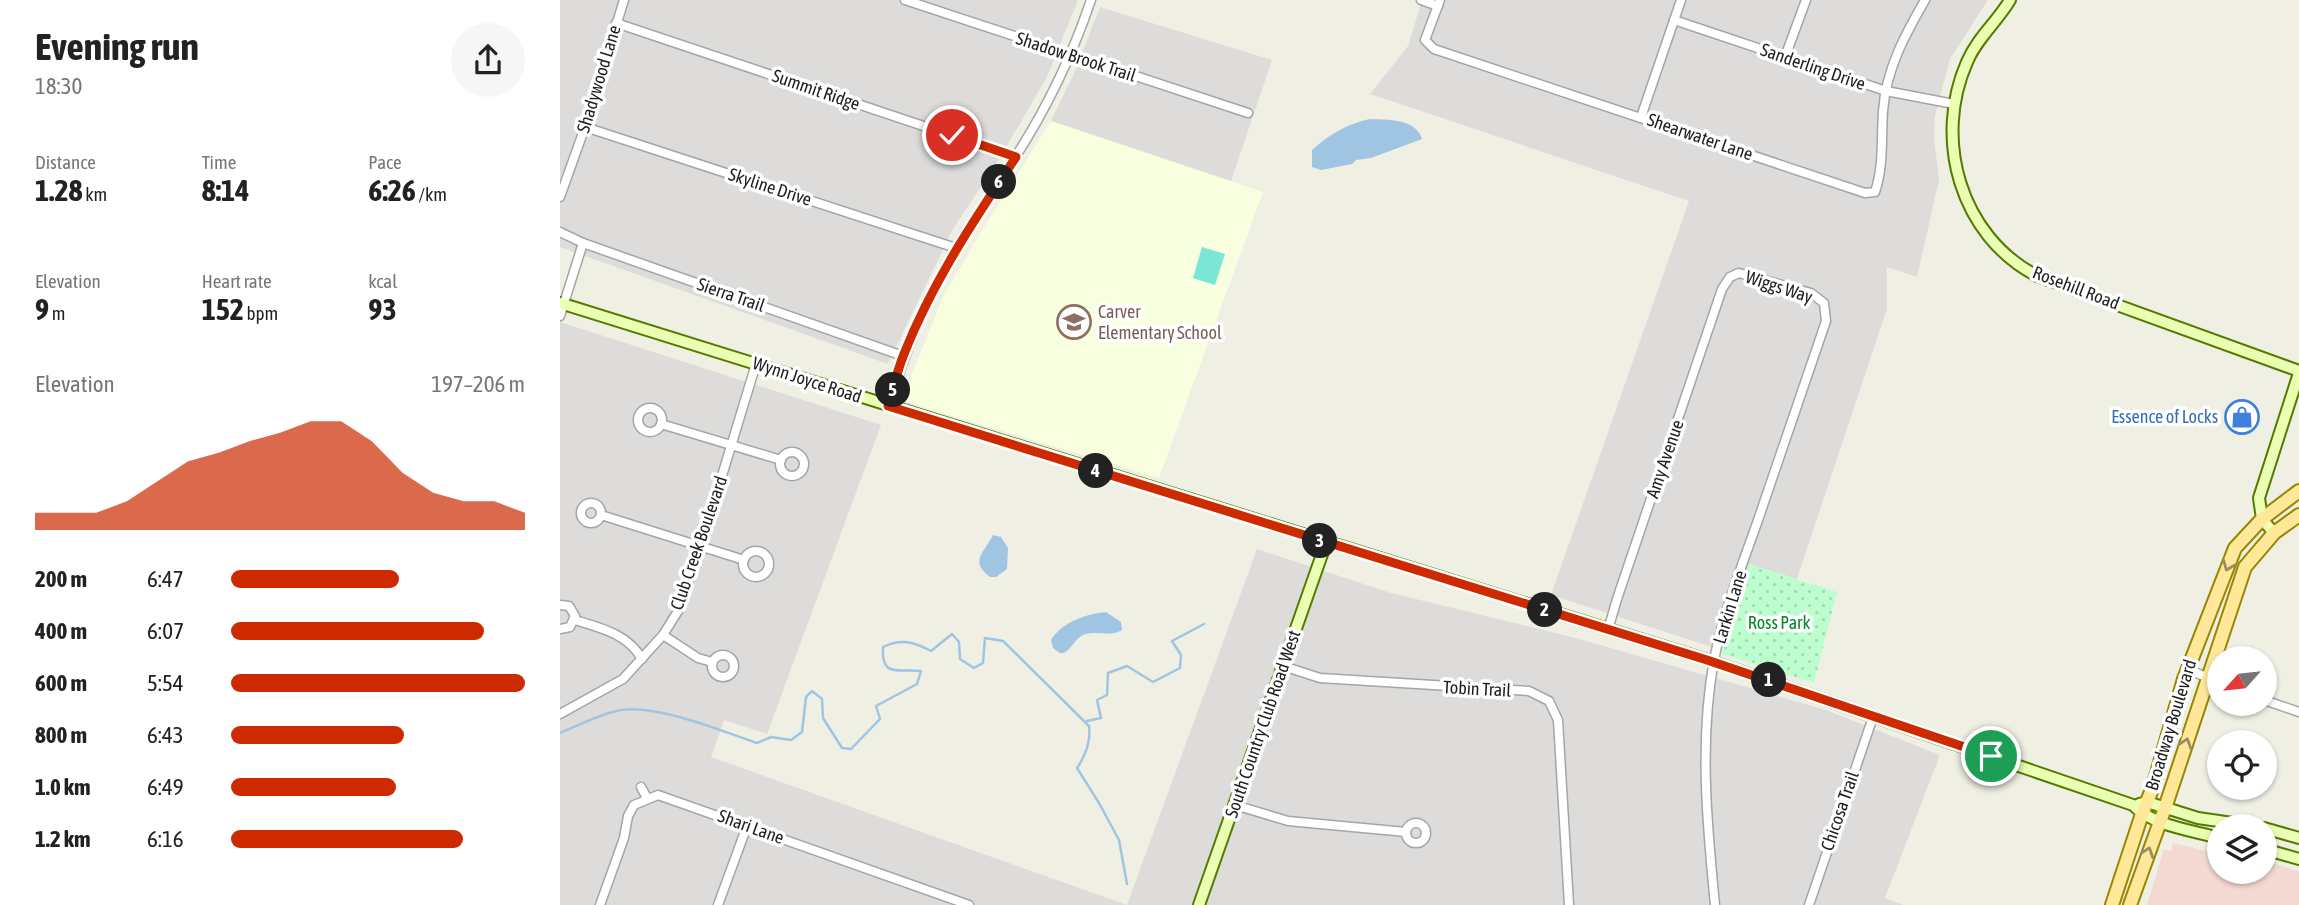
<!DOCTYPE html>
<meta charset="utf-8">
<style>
:root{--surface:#fff;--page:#f6f6f6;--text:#222;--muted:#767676;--accent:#cd2a00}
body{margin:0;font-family:"Asap Condensed",sans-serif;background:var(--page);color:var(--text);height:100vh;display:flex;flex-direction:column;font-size:26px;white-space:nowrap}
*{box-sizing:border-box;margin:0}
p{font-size:23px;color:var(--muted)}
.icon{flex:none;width:38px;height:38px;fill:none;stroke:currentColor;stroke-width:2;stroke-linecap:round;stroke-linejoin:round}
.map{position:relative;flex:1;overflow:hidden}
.side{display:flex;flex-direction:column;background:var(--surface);width:560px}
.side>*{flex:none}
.needle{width:46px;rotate:243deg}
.fabs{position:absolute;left:1647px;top:646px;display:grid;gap:14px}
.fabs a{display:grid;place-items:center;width:70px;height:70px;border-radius:50%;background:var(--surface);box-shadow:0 2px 5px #0004;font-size:35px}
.pin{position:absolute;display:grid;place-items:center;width:60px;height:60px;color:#fff;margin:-30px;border:4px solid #fff;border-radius:50%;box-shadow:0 2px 7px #0007}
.km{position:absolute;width:35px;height:35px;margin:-18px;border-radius:50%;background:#222;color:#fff;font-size:19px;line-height:35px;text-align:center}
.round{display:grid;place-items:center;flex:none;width:74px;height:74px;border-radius:37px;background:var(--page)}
.headline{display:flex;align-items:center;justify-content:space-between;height:119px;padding:0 35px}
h1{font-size:38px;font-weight:700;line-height:52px}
.stats{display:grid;grid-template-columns:repeat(3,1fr);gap:10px;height:119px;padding:7px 35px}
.stats div{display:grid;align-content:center}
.stats b{font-size:30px;font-weight:700}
.stats small{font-size:19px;font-weight:400}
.stats p{font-size:19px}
.chart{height:196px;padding:14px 35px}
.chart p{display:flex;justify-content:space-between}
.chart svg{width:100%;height:126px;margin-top:7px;fill:var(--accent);opacity:.7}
ul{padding:0 35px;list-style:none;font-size:23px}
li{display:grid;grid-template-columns:112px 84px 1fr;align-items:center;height:52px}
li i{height:18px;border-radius:9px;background:var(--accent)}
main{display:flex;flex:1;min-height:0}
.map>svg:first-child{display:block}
.residential{fill:#dddcdb}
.commercial{fill:#f3d9d1}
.education{fill:#f8ffde}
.park{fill:url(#park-dots)}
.pitch{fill:#7ae6d3}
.water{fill:#a0c5e2}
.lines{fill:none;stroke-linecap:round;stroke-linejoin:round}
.stream{stroke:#a0c5e2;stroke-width:2.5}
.street-casing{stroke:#a5a5a5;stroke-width:11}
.secondary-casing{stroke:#547b00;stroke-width:14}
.primary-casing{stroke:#998600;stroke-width:16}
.street{stroke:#fff;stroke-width:8}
.secondary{stroke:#ebffb3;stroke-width:10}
.primary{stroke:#ffe89a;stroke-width:12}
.oneway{stroke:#9a8d62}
.route-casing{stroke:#fff;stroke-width:14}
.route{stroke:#cd2a00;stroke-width:9}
.labels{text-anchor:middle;stroke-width:7;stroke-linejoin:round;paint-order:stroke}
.street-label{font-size:18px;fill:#1e1e1e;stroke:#fff}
.education-label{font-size:18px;fill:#785e54;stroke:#fff;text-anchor:start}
.shop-label{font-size:18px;fill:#366cbe;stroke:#fff;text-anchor:end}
.park-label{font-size:18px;fill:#028728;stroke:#fff}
</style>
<main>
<section class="side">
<div class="headline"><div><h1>Evening run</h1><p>18:30</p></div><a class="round"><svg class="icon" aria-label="share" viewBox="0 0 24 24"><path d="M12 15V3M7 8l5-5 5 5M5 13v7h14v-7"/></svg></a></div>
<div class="stats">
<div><p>Distance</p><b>1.28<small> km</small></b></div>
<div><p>Time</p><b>8:14</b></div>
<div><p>Pace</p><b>6:26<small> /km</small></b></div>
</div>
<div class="stats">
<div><p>Elevation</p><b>9<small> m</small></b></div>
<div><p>Heart rate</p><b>152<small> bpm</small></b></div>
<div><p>kcal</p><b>93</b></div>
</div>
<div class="chart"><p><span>Elevation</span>197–206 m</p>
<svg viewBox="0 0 160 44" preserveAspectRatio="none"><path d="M0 44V38L10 38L20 38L30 34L40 27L50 20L60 17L70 13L80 10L90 6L100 6L110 13L120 24L130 31L140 34L150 34L160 38V44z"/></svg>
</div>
<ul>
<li><b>200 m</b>6:47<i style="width:57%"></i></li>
<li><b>400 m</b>6:07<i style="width:86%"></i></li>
<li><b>600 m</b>5:54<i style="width:100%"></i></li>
<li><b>800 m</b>6:43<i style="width:59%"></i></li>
<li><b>1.0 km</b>6:49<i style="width:56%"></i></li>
<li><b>1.2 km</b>6:16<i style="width:79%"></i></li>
</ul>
</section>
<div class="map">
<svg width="1739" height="905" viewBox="0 0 1739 905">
<defs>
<pattern id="park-dots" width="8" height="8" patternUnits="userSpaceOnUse" patternTransform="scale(1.75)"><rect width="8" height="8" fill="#bdfecf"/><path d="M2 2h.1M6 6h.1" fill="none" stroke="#a2d9b1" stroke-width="1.8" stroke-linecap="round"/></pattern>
</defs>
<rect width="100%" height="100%" fill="#f0efe4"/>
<g class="residential">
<polygon points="0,0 518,0 487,77 438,161 393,229 328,364 0,247"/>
<polygon points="862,0 1428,0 1390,59 1375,116 1374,138 1379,180 1357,277 1327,267 1327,309 1237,579 1189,564 1161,650 991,595 1129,201 810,94 848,46"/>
<polygon points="540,7 712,60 671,181 491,121 514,73"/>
<polygon points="0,322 321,425 207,734 164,720 151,757 567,905 697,549 831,593 1016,638 1266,710 1380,755 1325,898 1344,905 0,905"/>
</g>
<polygon class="commercial" points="1613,843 1659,854 1659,872 1704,872 1705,861 1739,871 1739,905 1587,905 1604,849 1611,851"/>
<polygon class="education" points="491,121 703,192 599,478 346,402 343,396 384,295 421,232"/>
<polygon class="park" points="1189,564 1277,592 1254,683 1163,654 1161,650"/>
<polygon class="pitch" points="642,247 665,254 655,285 633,278"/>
<g class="water">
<path d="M810 119C827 120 856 118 862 139L811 158 796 160 792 164 761 170 752 167V150C770 134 787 124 810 119Z"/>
<path d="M433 535 441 537 448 548 447 569 436 577H430C409 561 424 553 433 535Z"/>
<path d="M546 612 561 622 562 630C550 638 534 629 521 636 515 640 511 649 504 653H500L493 648 491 640C502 622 526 614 546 612Z"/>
</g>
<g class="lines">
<g class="stream">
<polyline points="527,721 541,718 537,700 547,695 548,673 567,666 593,682 620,668 621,655 612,641 644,624"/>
<path d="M0 733C19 725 40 714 61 710 97 704 161 731 197 743L211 737 231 740 242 732 246 697 252 691 262 699 263 718 282 748 291 749 320 719 316 706 357 684 361 671C339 668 321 679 323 647 341 638 354 642 371 651L392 634 399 642 400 659 414 668 423 663 425 638 443 641 529 726C531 742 526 755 517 768L539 803 559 840 567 884"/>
</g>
<g class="street-casing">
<g id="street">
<polyline points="345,0 688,113"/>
<polyline points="861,0 878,6"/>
<path d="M880 0 865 40 874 49 1305 193 1315 192C1324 165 1321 139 1323 111 1326 69 1345 35 1365 0"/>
<polyline points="1114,20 1326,91 1394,104"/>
<polyline points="56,23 456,157"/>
<polyline points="1225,57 1246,0"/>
<polyline points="1081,117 1121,0"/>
<polyline points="25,127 396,248"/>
<polyline points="0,197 25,127 64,0"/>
<polyline points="0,232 23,243 343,356"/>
<polyline points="0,316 23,243"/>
<path d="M329 406C345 351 366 299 395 249 413 218 435 189 454 159 486 110 512 56 531 0"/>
<circle cx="90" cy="420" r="12"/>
<polyline points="101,424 221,460"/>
<circle cx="232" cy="464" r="12"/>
<circle cx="31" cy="513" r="10"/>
<polyline points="41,515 184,560"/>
<circle cx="196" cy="564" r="13"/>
<polyline points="0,605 9,606 15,616 10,627 0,629"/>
<path d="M15 620C41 628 68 634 82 659"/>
<path d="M1048 630 1057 599 1162 289 1170 277 1179 273 1251 293 1264 303 1266 321C1243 388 1220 456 1197 523 1181 568 1163 614 1154 660 1139 741 1147 824 1155 905"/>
<polyline points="103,635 138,658 152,662"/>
<circle cx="163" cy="666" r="11"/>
<polyline points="723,666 760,678 969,691 989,701 998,720 1009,905"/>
<polyline points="1628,669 1659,683"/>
<polyline points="1704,700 1739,712"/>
<polyline points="0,714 63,679 103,635 118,611 140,548 196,364"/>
<polyline points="81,787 87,798"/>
<polyline points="675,805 728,821 846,832"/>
<circle cx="856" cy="833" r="10"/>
<polyline points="40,905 64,838 68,816 74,805 98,795 409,905"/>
<polyline points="158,905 187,826"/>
<polyline points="1249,905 1313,717"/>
</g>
</g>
<g class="secondary-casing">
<g id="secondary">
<path d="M1450 0C1437 22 1417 38 1407 62 1373 139 1400 236 1477 276L1739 371"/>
<path d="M0 303 1154 662 1573 805C1593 826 1631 830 1659 838"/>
<polyline points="1714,533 1702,519 1699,498 1739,373"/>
<polyline points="1579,804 1587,802 1638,818 1693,826"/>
<polyline points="1704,828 1739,838"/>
<polyline points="1704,849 1739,859"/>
<polyline points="639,905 766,543"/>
</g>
</g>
<g class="primary-casing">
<g id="primary">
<polyline points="1552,905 1582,814 1593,787 1624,679 1675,548 1702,519 1739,491"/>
<polyline points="1570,905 1605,808 1685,567 1714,533 1739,515"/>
</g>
</g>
<use href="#street" class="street"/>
<use href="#secondary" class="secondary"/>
<use href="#primary" class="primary"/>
</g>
<defs><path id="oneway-chevron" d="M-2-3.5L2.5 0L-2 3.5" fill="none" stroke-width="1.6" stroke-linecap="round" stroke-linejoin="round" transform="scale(1.75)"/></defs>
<g class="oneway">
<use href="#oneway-chevron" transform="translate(1668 566) rotate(112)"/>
<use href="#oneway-chevron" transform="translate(1626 743) rotate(-72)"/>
<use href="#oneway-chevron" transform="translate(1588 852) rotate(-71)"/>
</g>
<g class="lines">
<g class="route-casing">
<path id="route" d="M392 135 456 157C414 220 372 283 344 354 337 371 333 389 328 406L1147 660 1431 756"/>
</g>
<use href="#route" class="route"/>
</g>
<defs>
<g id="school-ring" transform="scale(1.75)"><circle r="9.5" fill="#fff" stroke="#8d6e63" stroke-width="1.5"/><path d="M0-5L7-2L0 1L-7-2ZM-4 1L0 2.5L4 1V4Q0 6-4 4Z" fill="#8d6e63"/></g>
<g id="shop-ring" transform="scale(1.75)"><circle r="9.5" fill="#fff" stroke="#3f7fe0" stroke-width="1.5"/><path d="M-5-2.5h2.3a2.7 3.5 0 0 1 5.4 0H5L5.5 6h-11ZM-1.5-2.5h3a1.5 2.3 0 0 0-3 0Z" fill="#3f7fe0"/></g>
</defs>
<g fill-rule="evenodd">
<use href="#school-ring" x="514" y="322"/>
<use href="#shop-ring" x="1682" y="417"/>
</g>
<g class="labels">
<g class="street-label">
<text transform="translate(516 57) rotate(18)" y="6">Shadow Brook Trail</text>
<text transform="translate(1253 67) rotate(19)" y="6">Sanderling Drive</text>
<text transform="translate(39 79) rotate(-73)" y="6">Shadywood Lane</text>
<text transform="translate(256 90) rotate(19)" y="6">Summit Ridge</text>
<text transform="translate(1140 137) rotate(19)" y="6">Shearwater Lane</text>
<text transform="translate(210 187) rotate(18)" y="6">Skyline Drive</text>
<text transform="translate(1219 287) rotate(18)" y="6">Wiggs Way</text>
<text transform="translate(1516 288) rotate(21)" y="6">Rosehill Road</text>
<text transform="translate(171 295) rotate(19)" y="6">Sierra Trail</text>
<text transform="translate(247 380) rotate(18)" y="6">Wynn Joyce Road</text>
<text transform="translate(1105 459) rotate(-71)" y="6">Amy Avenue</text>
<text transform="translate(139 543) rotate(-71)" y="6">Club Creek Boulevard</text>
<text transform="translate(1170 607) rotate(-73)" y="6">Larkin Lane</text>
<text transform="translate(917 689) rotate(3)" y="6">Tobin Trail</text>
<text transform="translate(703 724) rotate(-71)" y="6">South Country Club Road West</text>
<text transform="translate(1611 725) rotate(-73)" y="6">Broadway Boulevard</text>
<text transform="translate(1280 811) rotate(-71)" y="6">Chicosa Trail</text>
<text transform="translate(191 827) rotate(20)" y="6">Shari Lane</text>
</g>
<g class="education-label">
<text x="538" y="318">Carver<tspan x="538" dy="21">Elementary School</tspan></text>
</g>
<g class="shop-label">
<text x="1658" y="423">Essence of Locks</text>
</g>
<g class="park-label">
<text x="1219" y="629">Ross Park</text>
</g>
</g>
</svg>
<div class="fabs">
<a><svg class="needle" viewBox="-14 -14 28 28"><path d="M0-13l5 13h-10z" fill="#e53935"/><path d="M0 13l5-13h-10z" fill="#767676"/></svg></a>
<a><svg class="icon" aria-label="locate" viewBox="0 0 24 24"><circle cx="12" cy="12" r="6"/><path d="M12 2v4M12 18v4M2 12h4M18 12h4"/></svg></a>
<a><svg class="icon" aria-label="layers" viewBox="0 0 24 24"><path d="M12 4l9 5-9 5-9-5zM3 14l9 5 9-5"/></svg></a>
</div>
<div class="pin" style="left:1431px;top:756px;background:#1e9e55"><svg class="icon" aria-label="arrive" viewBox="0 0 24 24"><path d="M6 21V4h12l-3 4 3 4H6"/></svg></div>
<div class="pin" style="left:392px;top:135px;background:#d93025"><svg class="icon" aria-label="check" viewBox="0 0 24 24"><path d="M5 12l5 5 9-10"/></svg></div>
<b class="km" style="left:1209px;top:680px">1</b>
<b class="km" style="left:985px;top:610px">2</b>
<b class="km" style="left:760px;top:541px">3</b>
<b class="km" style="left:536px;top:471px">4</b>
<b class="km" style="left:333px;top:390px">5</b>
<b class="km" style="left:439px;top:182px">6</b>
</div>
</main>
